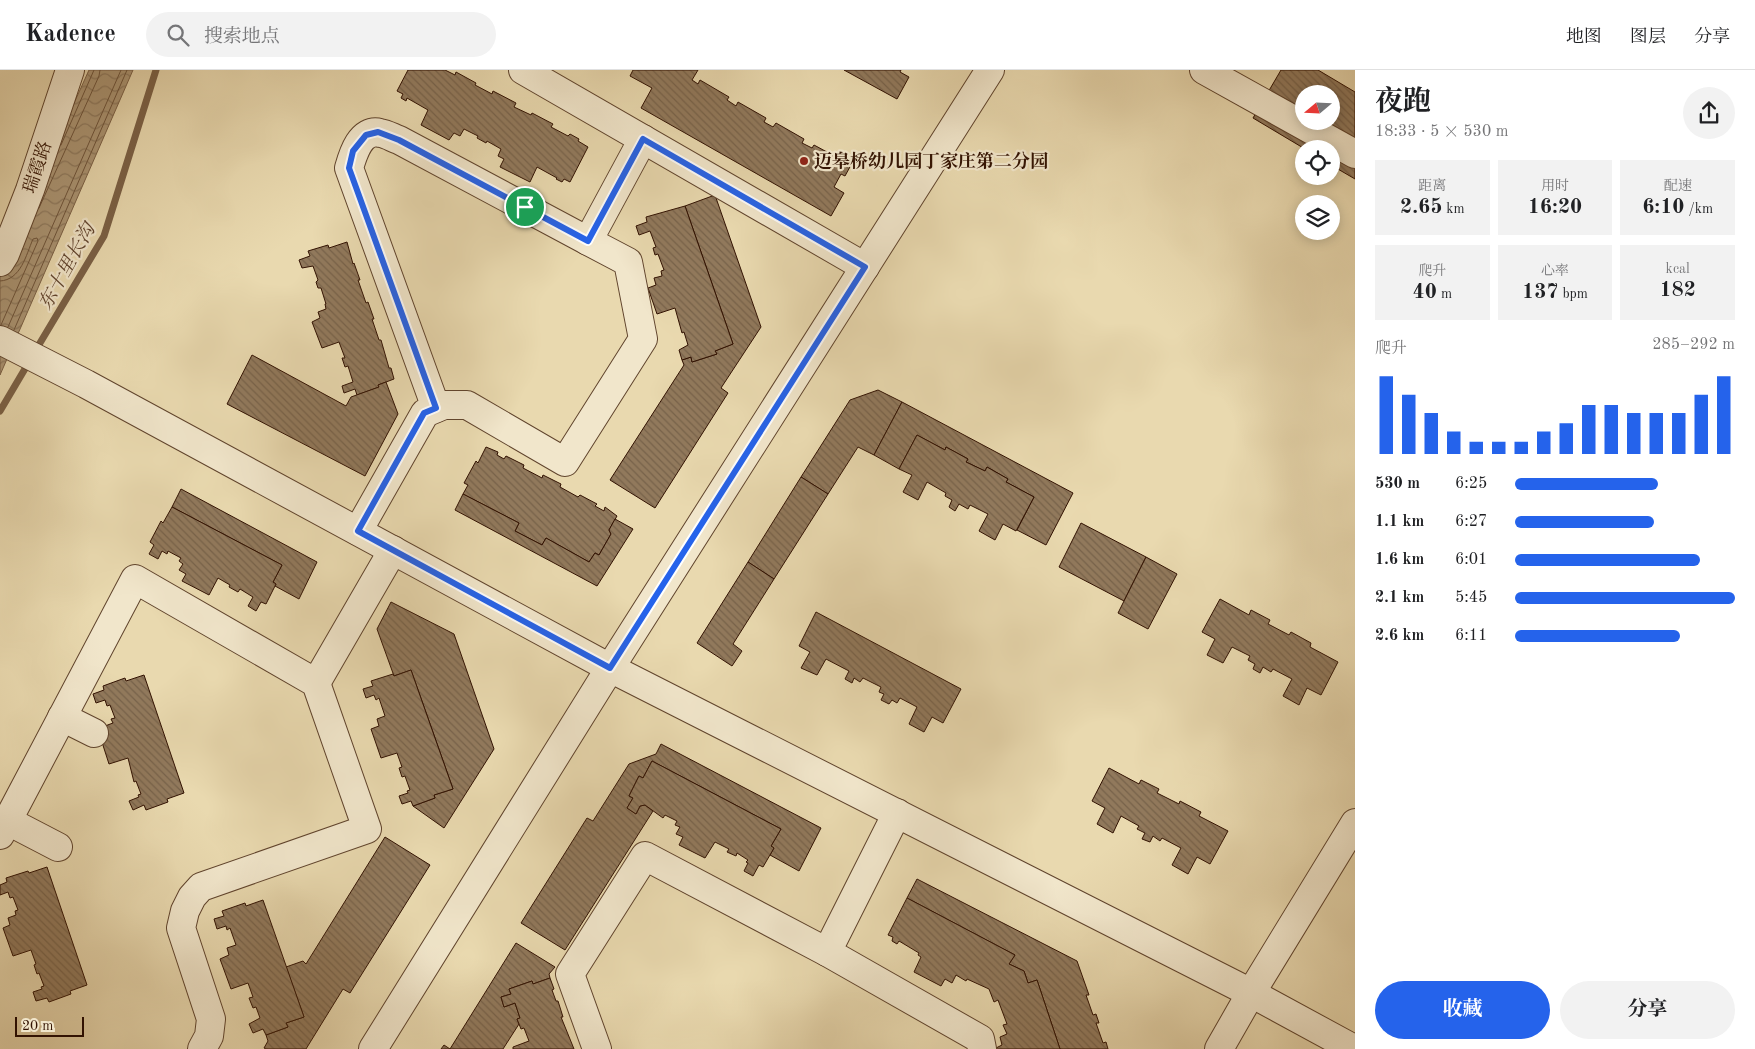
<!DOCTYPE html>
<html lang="zh">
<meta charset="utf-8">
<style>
:root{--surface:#fff;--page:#f2f2f2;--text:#202124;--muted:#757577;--line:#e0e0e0;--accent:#2563eb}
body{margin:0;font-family:"Old Standard TT","Noto Serif SC",serif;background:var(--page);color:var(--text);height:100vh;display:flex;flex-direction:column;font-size:19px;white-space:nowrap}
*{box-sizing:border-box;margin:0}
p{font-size:16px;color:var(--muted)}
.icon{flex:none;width:28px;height:28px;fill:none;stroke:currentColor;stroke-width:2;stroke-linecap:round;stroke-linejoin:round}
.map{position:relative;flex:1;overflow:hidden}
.drawer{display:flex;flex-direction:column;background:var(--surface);width:400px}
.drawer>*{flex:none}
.needle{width:32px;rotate:251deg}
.tools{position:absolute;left:1295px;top:15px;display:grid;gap:10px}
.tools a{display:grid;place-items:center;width:45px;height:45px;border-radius:50%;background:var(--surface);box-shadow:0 2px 12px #0003;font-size:25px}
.scale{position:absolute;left:15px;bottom:12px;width:69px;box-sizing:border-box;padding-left:5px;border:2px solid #321202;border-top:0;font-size:14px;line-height:18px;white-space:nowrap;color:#321202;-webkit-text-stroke:4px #f1e6cb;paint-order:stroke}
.pin{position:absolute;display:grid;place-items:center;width:42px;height:42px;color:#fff;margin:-21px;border:2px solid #fff;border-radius:50%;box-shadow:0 1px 5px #0007}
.round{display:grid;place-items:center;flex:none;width:52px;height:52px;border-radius:26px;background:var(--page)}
.head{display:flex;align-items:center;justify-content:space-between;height:85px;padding:0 20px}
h1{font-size:28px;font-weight:700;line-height:38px}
.stats{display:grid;grid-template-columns:repeat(3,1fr);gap:8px;height:85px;padding:5px 20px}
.stats div{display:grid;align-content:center;border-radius:0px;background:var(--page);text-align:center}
.stats b{font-size:21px;font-weight:700}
.stats small{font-size:14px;font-weight:400}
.stats p{font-size:14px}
.chart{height:140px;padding:10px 20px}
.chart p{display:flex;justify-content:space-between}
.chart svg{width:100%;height:90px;margin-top:5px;stroke:var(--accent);stroke-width:6}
.cta{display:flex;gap:10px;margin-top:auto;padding:10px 20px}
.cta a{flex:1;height:58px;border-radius:30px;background:var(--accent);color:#fff;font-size:20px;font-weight:700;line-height:58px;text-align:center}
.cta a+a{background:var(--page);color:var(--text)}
ul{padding:0 20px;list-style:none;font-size:16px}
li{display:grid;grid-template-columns:80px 60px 1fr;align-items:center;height:38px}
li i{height:12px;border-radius:6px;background:var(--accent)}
header{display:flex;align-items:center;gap:30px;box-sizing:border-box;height:70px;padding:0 25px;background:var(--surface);border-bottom:1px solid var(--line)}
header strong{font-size:24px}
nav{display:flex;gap:28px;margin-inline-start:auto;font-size:18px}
.search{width:350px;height:45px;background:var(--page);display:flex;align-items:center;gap:12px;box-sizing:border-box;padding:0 18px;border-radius:28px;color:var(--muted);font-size:19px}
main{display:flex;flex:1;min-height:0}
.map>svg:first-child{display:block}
.water{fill:url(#water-waves);stroke:#7b6146}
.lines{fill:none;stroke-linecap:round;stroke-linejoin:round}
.shore{stroke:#6e543b;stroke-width:1}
.stream{stroke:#7b6146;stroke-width:7}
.building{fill:url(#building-back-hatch);stroke:#321202;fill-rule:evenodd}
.minor-casing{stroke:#60442d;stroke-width:30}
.minor{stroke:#f1e6cb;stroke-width:28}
.route-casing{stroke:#fff;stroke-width:10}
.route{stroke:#2563eb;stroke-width:6}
.poi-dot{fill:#8f2418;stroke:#f1e6cb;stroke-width:2}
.labels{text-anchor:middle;stroke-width:4.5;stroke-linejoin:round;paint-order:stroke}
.poi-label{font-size:18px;font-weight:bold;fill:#321202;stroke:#f1e6cb;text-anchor:start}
.street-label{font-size:18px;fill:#321202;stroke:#f1e6cb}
.water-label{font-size:19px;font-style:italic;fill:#624630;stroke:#f1e6cb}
</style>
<header>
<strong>Kadence</strong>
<div class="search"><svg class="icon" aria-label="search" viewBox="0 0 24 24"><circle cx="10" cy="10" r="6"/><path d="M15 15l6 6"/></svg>搜索地点</div>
<nav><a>地图</a><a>图层</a><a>分享</a></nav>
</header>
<main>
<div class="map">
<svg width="1355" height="979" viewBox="0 0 1355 979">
<defs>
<pattern id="water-waves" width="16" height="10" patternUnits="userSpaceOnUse" patternTransform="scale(1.25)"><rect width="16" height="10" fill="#ab9574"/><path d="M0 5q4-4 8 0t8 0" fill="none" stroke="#8c785d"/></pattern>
<pattern id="building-back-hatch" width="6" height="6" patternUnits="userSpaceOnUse" patternTransform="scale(1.25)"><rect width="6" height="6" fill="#91795c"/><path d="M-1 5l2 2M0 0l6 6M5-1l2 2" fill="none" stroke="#77624a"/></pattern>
</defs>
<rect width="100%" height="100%" fill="#e9d9af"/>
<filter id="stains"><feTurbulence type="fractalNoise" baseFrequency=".004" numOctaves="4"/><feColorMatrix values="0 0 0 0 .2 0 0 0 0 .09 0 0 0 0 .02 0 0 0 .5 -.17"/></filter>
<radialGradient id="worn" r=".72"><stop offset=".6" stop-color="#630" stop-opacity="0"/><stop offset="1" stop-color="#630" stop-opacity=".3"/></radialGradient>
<polygon class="water" points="89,0 133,0 0,305 0,197"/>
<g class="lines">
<g class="shore">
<polyline points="61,75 94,0"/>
<polyline points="39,138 99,6 100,0"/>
<path d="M0 211C21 210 26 185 33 169L37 168 38 171 1 255"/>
<polyline points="8,257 121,0"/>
<polyline points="14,260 127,0"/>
</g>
<g class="stream">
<polyline points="34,283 104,166 156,0"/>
<polyline points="0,341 29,292"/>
</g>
</g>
<g class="building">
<polygon points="408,0 445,0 455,5 456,2 476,13 475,15 492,24 493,21 516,33 514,37 531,45 532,43 553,54 551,57 568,66 570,64 579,69 578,71 588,77 570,112 564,109 562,112 556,109 557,108 537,97 530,112 500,97 504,89 498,86 501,79 487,71 486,73 477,68 478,66 464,59 460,66 454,63 449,70 421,55 428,40 407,28 406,31 401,28 403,24 397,21"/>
<polygon points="633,0 698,0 692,10 698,14 700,10 729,27 727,30 736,36 738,32 766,48 764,52 773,57 776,53 804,69 802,73 812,78 814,75 851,95 845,106 841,104 834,117 844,123 831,146 641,38 652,18 630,6"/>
<polygon points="844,0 901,0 900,2 909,7 897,29"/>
<path d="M1281 0H1318L1355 22V109L1331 95V79H1305L1253 48ZM1304 24H1331V51H1304Z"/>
<polygon points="715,125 761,257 721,318 728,323 655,438 610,410 684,295 682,290 691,287 692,292 717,284 715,281 733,274 685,136"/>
<polygon points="685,136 733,274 715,281 717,284 692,292 691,287 682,290 679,280 688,275 684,262 682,263 675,238 657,244 648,218 656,215 654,208 662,206 661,201 664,200 658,184 655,185 653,178 656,177 650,161 639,165 636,156 647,152 646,147"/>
<polygon points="347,172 353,194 354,193 360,210 358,210 366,233 368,232 374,249 372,249 379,270 381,270 389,298 391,298 394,309 378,315 379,317 357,325 355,319 344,323 342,316 353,312 348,296 345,297 342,288 345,288 339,272 322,278 312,252 320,248 318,242 326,239 325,234 326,234 321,218 318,218 316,212 318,210 313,196 302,198 299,190 310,186 308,181 328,175 329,178"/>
<polygon points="252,285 346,336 351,327 379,317 378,315 386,312 398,344 365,406 227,334"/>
<polygon points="878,320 902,332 874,385 858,377 828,424 801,407 850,330"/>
<polygon points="902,332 1073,423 1046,475 1017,460 1034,427 1006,412 1008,409 987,397 985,401 966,392 968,389 946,377 945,380 917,365 899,399 874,385"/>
<polygon points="917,365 945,380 946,377 968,389 966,392 985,401 987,397 1008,409 1006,412 1034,427 1016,461 1003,454 995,470 979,461 988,444 970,435 968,439 959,434 955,441 949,437 952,430 945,426 946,423 927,412 918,430 903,422 912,405 899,399"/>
<polygon points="486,377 498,382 497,385 504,389 506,386 524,395 523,398 542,408 543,405 561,414 560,417 578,427 580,425 597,434 595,436 604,441 605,437 617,446 609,460 611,464 599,485 595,483 589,492 546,468 542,475 515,461 519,453 463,424 468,415 464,413 476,391 478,393"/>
<polygon points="801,407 828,424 774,509 748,492"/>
<polygon points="181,419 317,492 299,529 275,516 276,514 273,512 282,495 172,437"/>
<polygon points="463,424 519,453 515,461 542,475 546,468 589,492 595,483 599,485 611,464 609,460 615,449 633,459 597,516 455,440"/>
<polygon points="172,437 282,495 273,512 276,514 266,534 261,532 256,541 248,536 253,527 240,519 238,522 229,517 230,515 218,508 209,525 182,511 186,504 179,500 183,494 179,491 181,488 168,481 167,484 162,481 158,489 149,484 154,475 150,472 161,451 163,453"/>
<polygon points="1081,453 1146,487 1124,531 1059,497"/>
<polygon points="1146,487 1177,504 1148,559 1118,543"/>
<polygon points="748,492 774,509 733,574 742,581 732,596 697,573"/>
<polygon points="1220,529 1249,545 1251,540 1270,550 1268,554 1289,565 1291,562 1311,573 1310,577 1338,592 1321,625 1307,618 1299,635 1283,626 1292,609 1273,599 1271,602 1263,597 1260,603 1253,599 1255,594 1248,590 1250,586 1232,577 1223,593 1207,585 1215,569 1202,562"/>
<polygon points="391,532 454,564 494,679 444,758 413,736 435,728 434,725 453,719 411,600 394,606 377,559"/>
<polygon points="816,542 961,619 943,653 932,647 924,662 909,654 917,637 900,628 897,633 892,630 889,634 881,630 884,624 879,622 881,617 863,608 860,612 854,608 852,613 845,609 849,601 826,589 817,605 801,598 810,582 799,576"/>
<polygon points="411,600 453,719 434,725 435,728 413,736 411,731 402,734 399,726 408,723 407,721 410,720 405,706 402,707 399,698 402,697 397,683 381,688 371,659 379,656 377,649 385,646 379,628 376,630 374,625 366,628 363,619 373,616 371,611 393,604 394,606"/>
<polygon points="144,605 184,723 167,729 168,732 146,740 144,735 133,740 129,731 139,727 138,725 141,724 136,711 134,712 128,688 109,694 100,666 105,656 113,653 111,649 115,648 110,635 107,636 105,630 96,633 93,624 104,620 103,616 125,608 126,611"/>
<polygon points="661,674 821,758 799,801 770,785 774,778 771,776 781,759 652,691 643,708 639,706 629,726 633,728 627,738 636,744 640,736 645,735 653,741 565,880 521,853 587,748 593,751 629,694 656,684"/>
<polygon points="652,691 781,759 771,776 774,778 763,797 759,795 753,806 744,801 748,793 746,792 748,790 737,783 736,786 727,782 729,779 715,772 705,788 679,775 683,767 676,764 680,757 675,755 677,751 665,745 663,748 645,735 640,736 636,744 627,738 633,728 629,726 639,706 643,708"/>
<polygon points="1109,698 1139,714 1141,710 1159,719 1157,723 1179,734 1180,731 1201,742 1199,746 1228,761 1210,794 1197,787 1188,804 1172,795 1181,778 1162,768 1160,771 1153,766 1150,772 1142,769 1145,763 1137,759 1139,756 1121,746 1113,763 1097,754 1105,738 1092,731"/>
<polygon points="385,767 430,795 350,923 343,919 306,979 266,979 264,978 268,971 266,965 288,957 286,953 304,947 286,897 303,891 306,894"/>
<polygon points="47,797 87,915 70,921 71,924 49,932 47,928 36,931 33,922 42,919 41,917 44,916 39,903 37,904 34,895 36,894 31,880 13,886 3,858 10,855 8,848 16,845 15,841 18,840 13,827 10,828 8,822 0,825 0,815 7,812 6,808 28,801 29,803"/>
<polygon points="917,809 1077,891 1089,925 1086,925 1093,945 1096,944 1099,953 1096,953 1103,973 1106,972 1108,979 1060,979 1037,910 1028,913 1024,901 1009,894 1015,885 907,828"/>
<polygon points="907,828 1015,885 1009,894 1024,901 1028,913 1037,910 1060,979 994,979 1002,975 1000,967 1007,964 1003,955 1007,954 998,930 994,932 989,919 967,909 966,911 956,905 952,913 945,909 941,916 914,902 921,887 918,885 919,883 899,871 897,874 892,871 893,867 888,865"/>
<polygon points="263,830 304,947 286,953 288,957 266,965 263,959 253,963 249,954 260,948 256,937 253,938 249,928 253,927 248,913 231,919 220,889 229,885 227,878 236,875 230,858 227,860 226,856 217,859 214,849 224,846 222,841 245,833 246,836"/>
<polygon points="516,873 555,897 549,904 550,908 533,914 532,911 509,919 511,924 501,927 504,937 515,933 520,948 517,949 519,954 503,979 441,979 444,975 450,979"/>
<polygon points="550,908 554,919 552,920 556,931 558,931 563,947 561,947 574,979 513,979 513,977 529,971 524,958 521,959 517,949 520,948 515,933 504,937 501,927 511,924 509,919 532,911 533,914"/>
</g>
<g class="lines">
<g class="minor-casing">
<g id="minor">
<polyline points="523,0 865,197"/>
<polyline points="1204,0 1355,84"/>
<polyline points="0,192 5,184 30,120 70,0"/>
<polyline points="0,270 86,314 610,598 1251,923 1354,979"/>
<path d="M436 338 349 98C353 84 361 58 380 63 387 64 393 68 399 70L588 171"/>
<polyline points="358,461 425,343 444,335 467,335 565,392 643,269 628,192 588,171 643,69"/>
<polyline points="316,613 393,480"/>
<polyline points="62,647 94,663"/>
<polyline points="897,743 827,882 980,969 982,979"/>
<polyline points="8,751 58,777"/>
<polyline points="0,765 135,509 316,613 367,759 201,817 192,827 185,841 181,858 211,949 209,966 202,979"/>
<polyline points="373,979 610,598 990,0"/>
<polyline points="597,979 570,904 645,786 827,882"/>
<polyline points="1219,979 1251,923 1355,753"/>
</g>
</g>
<use href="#minor" class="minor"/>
</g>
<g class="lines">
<g class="route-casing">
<polygon id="route" points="378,62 399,70 588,171 643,69 865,197 610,598 358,461 424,343 436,338 349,98 353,81 366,65"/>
</g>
<use href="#route" class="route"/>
</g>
<circle class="poi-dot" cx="804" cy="91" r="5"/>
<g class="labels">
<g class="poi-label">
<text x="814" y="97">迈皋桥幼儿园丁家庄第二分园</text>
</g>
<g class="street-label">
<text transform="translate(37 97) rotate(-71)" y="6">瑞霞路</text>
</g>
<g class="water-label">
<text transform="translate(66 196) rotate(-61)" y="7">东十里长沟</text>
</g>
</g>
<rect width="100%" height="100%" filter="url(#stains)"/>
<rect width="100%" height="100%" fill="url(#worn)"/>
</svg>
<div class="tools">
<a><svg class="needle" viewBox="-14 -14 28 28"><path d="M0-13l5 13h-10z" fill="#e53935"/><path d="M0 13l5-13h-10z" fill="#757577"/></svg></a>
<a><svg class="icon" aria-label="locate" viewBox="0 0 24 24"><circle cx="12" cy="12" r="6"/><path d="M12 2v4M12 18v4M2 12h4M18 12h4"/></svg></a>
<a><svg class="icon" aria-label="layers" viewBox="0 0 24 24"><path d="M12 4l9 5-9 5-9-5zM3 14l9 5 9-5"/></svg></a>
</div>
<div class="scale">20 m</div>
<div class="pin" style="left:525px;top:137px;background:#1e9e55"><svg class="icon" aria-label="arrive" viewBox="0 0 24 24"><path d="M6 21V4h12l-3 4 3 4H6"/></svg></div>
</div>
<section class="drawer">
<div class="head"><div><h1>夜跑</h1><p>18:33 · 5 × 530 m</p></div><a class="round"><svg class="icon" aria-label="share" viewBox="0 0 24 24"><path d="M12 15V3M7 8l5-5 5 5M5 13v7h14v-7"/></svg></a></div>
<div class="stats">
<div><p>距离</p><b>2.65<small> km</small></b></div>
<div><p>用时</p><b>16:20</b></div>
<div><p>配速</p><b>6:10<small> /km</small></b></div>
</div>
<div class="stats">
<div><p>爬升</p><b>40<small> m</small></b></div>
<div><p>心率</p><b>137<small> bpm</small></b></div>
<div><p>kcal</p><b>182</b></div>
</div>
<div class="chart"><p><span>爬升</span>285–292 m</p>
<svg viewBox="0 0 160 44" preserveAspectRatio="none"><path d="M5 44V6M15 44V15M25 44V24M35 44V33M45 44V38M55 44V38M65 44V38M75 44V33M85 44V29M95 44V20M105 44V20M115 44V24M125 44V24M135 44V24M145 44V15M155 44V6"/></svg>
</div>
<ul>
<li><b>530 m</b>6:25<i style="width:65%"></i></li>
<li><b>1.1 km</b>6:27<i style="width:63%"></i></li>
<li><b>1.6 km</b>6:01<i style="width:84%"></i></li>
<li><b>2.1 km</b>5:45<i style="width:100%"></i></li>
<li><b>2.6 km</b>6:11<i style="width:75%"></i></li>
</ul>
<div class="cta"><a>收藏</a><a>分享</a></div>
</section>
</main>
